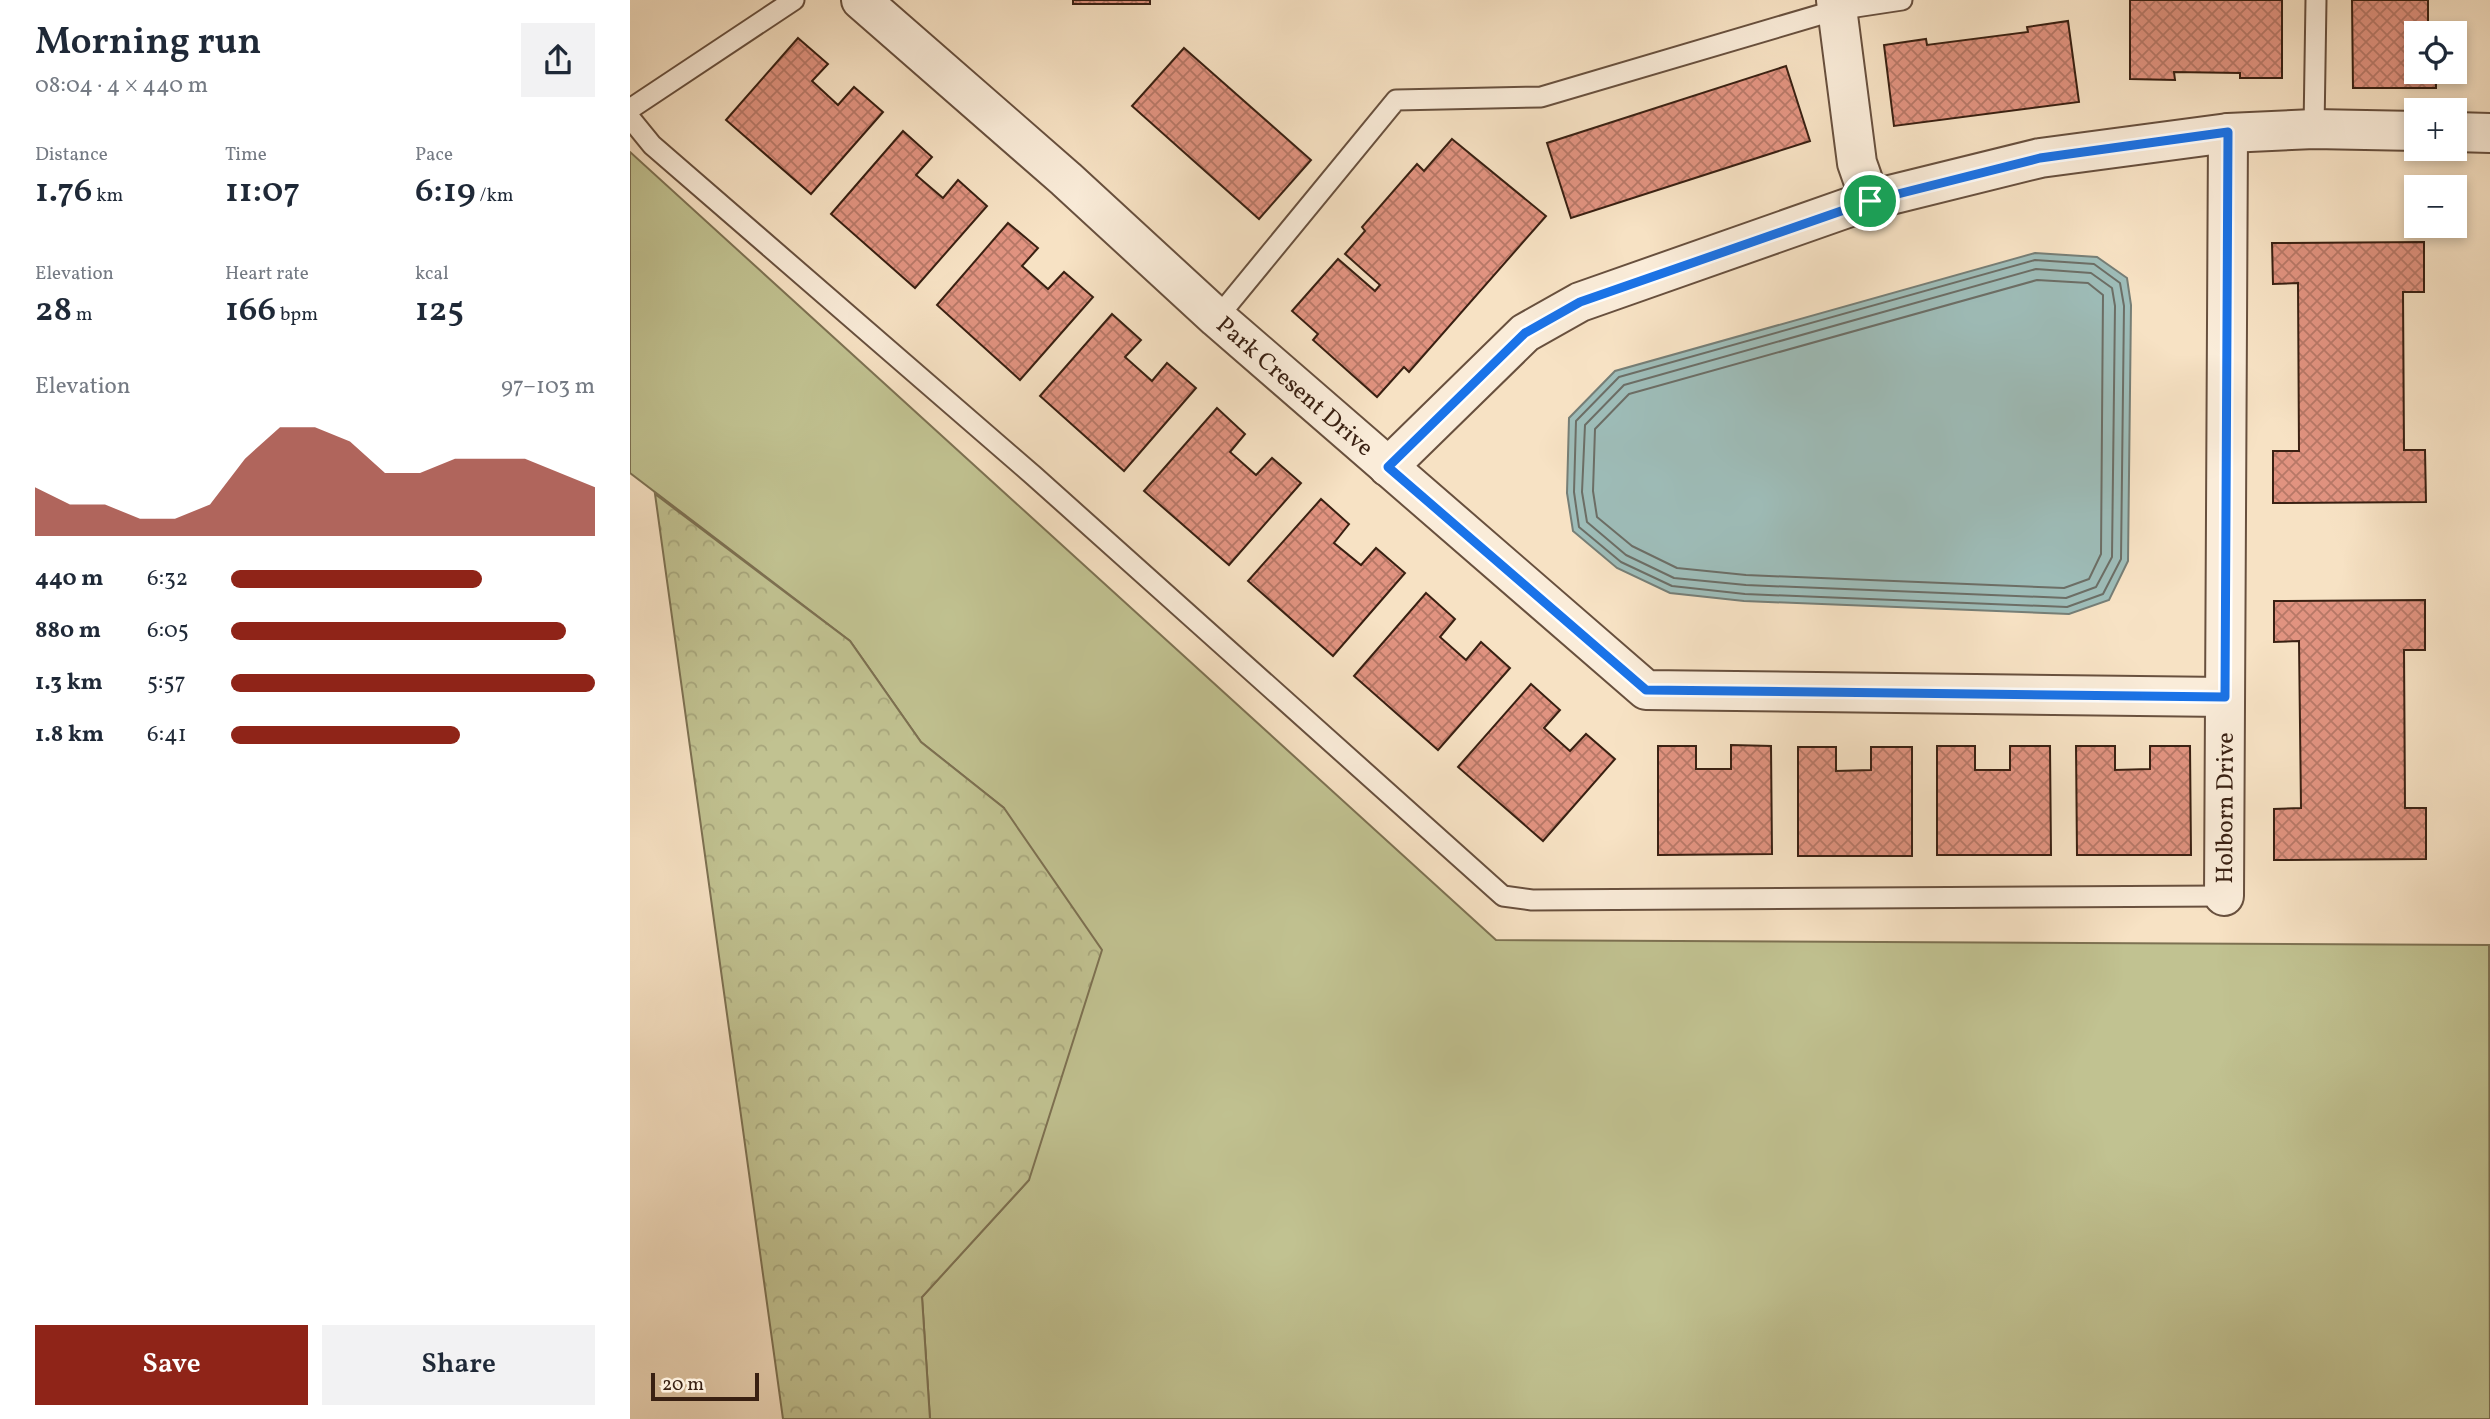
<!DOCTYPE html>
<meta charset="utf-8">
<style>
:root{--surface:#fff;--page:#f2f2f3;--text:#1f2937;--muted:#747a83;--accent:#8f2418}
body{margin:0;font-family:Vollkorn,serif;background:var(--page);color:var(--text);height:100vh;display:flex;flex-direction:column;font-size:26px;white-space:nowrap}
*{box-sizing:border-box;margin:0}
p{font-size:23px;color:var(--muted)}
.icon{flex:none;width:38px;height:38px;fill:none;stroke:currentColor;stroke-width:2;stroke-linecap:round;stroke-linejoin:round}
.map{position:relative;flex:1;overflow:hidden}
.sheet{display:flex;flex-direction:column;background:var(--surface);width:630px}
.sheet>*{flex:none}
.controls{position:absolute;left:1774px;top:21px;display:grid;gap:14px}
.controls a{display:grid;place-items:center;width:63px;height:63px;border-radius:0px;background:var(--surface);box-shadow:0 4px 10px #0003;font-size:35px}
.scale{position:absolute;left:21px;bottom:18px;width:108px;box-sizing:border-box;padding-left:7px;border:4px solid #392012;border-top:0;font-size:19px;line-height:24px;white-space:nowrap;color:#392012;-webkit-text-stroke:5px #faecd9;paint-order:stroke}
.pin{position:absolute;display:grid;place-items:center;width:60px;height:60px;color:#fff;margin:-30px;border:4px solid #fff;border-radius:50%;box-shadow:0 2px 7px #0007}
.round{display:grid;place-items:center;flex:none;width:74px;height:74px;border-radius:0px;background:var(--page)}
.headline{display:flex;align-items:center;justify-content:space-between;height:119px;padding:0 35px}
h1{font-size:38px;font-weight:600;line-height:52px}
.stats{display:grid;grid-template-columns:repeat(3,1fr);gap:10px;height:119px;padding:7px 35px}
.stats div{display:grid;align-content:center}
.stats b{font-size:35px;font-weight:600}
.stats small{font-size:19px;font-weight:400}
.stats p{font-size:19px}
.chart{height:196px;padding:14px 35px}
.chart p{display:flex;justify-content:space-between}
.chart svg{width:100%;height:126px;margin-top:7px;fill:var(--accent);opacity:.7}
.button{display:flex;gap:14px;margin-top:auto;padding:14px 35px}
.button a{flex:1;height:80px;border-radius:0px;background:var(--accent);color:#fff;font-size:28px;font-weight:600;line-height:80px;text-align:center}
.button a+a{background:var(--page);color:var(--text)}
ul{padding:0 35px;list-style:none;font-size:23px}
li{display:grid;grid-template-columns:112px 84px 1fr;align-items:center;height:52px}
li i{height:18px;border-radius:9px;background:var(--accent)}
main{display:flex;flex:1;min-height:0}
.map>svg:first-child{display:block}
.grass{fill:#c1c291;stroke:#7d7152;stroke-width:2}
.forest{fill:url(#forest-crowns);stroke:#7d7152;stroke-width:2}
.water{fill:#9ebdb9;stroke:#767e76;stroke-width:2}
.lines{fill:none;stroke-linecap:round;stroke-linejoin:round}
.shore{stroke:#6c6e66;stroke-width:2}
.building{fill:url(#building-cross-hatch);stroke:#392012;stroke-width:2}
.lane-casing{stroke:#68503e;stroke-width:23}
.street-casing{stroke:#68503e;stroke-width:42}
.lane{stroke:#faecd9;stroke-width:19}
.street{stroke:#faecd9;stroke-width:38}
.route-casing{stroke:#fff;stroke-width:14}
.route{stroke:#1a73e8;stroke-width:9}
.labels{text-anchor:middle;stroke-width:7;stroke-linejoin:round;paint-order:stroke}
.street-label{font-size:24px;fill:#392012;stroke:#faecd9}
</style>
<main>
<section class="sheet">
<div class="headline"><div><h1>Morning run</h1><p>08:04 · 4 × 440 m</p></div><a class="round"><svg class="icon" aria-label="share" viewBox="0 0 24 24"><path d="M12 15V3M7 8l5-5 5 5M5 13v7h14v-7"/></svg></a></div>
<div class="stats">
<div><p>Distance</p><b>1.76<small> km</small></b></div>
<div><p>Time</p><b>11:07</b></div>
<div><p>Pace</p><b>6:19<small> /km</small></b></div>
</div>
<div class="stats">
<div><p>Elevation</p><b>28<small> m</small></b></div>
<div><p>Heart rate</p><b>166<small> bpm</small></b></div>
<div><p>kcal</p><b>125</b></div>
</div>
<div class="chart"><p><span>Elevation</span>97–103 m</p>
<svg viewBox="0 0 160 44" preserveAspectRatio="none"><path d="M0 44V27L10 33L20 33L30 38L40 38L50 33L60 17L70 6L80 6L90 11L100 22L110 22L120 17L130 17L140 17L150 22L160 27V44z"/></svg>
</div>
<ul>
<li><b>440 m</b>6:32<i style="width:69%"></i></li>
<li><b>880 m</b>6:05<i style="width:92%"></i></li>
<li><b>1.3 km</b>5:57<i style="width:100%"></i></li>
<li><b>1.8 km</b>6:41<i style="width:63%"></i></li>
</ul>
<div class="button"><a>Save</a><a>Share</a></div>
</section>
<div class="map">
<svg width="1860" height="1419" viewBox="0 0 1860 1419">
<defs>
<pattern id="forest-crowns" width="20" height="18" patternUnits="userSpaceOnUse" patternTransform="scale(1.75)"><rect width="20" height="18" fill="#c1c291"/><path d="M2 6a3 3 0 1 1 6 0M12 15a3 3 0 1 1 6 0" fill="none" stroke="#a7a67c"/></pattern>
<pattern id="building-cross-hatch" width="8" height="8" patternUnits="userSpaceOnUse" patternTransform="scale(1.75)"><rect width="8" height="8" fill="#e19380"/><path d="M0 0l8 8M0 8l8-8" fill="none" stroke="#b77867"/></pattern>
</defs>
<rect width="100%" height="100%" fill="#f7e2c4"/>
<filter id="stains"><feTurbulence type="fractalNoise" baseFrequency=".00286" numOctaves="4"/><feColorMatrix values="0 0 0 0 .2 0 0 0 0 .09 0 0 0 0 .02 0 0 0 .5 -.17"/></filter>
<radialGradient id="worn" r=".72"><stop offset=".6" stop-color="#630" stop-opacity="0"/><stop offset="1" stop-color="#630" stop-opacity=".3"/></radialGradient>
<polygon class="grass" points="0,152 866,940 1859,945 1860,1419 300,1419 292,1297 399,1180 374,808 291,742 220,641 0,473"/>
<polygon class="forest" points="25,494 220,641 291,742 374,808 472,950 399,1180 292,1297 300,1419 153,1419"/>
<polygon class="water" points="1405,253 1467,257 1497,278 1501,305 1498,561 1479,600 1439,614 1114,601 1040,593 987,568 943,531 937,493 939,418 985,371"/>
<g class="lines">
<g class="shore">
<polygon points="1405,260 1464,264 1490,283 1494,306 1491,559 1473,594 1437,607 1115,594 1042,586 991,562 949,527 944,492 946,421 989,377"/>
<polygon points="1406,269 1461,273 1482,288 1485,306 1482,557 1466,587 1436,598 1116,585 1044,578 996,555 957,522 952,492 955,425 994,385"/>
<polygon points="1407,280 1458,283 1473,295 1471,554 1459,579 1434,588 1116,575 1047,568 1002,546 967,517 963,491 965,429 999,394"/>
</g>
</g>
<g class="building">
<rect x="443" y="0" width="77" height="4"/>
<polygon points="1500,0 1652,0 1652,78 1610,78 1610,73 1544,72 1545,80 1500,79"/>
<polygon points="1722,0 1798,0 1798,33 1787,33 1787,72 1806,72 1806,88 1723,88"/>
<polygon points="1438,21 1449,102 1264,126 1254,45 1296,39 1297,45 1398,32 1397,27"/>
<polygon points="168,38 198,64 182,81 208,105 224,87 253,112 181,194 96,120"/>
<polygon points="554,48 681,160 629,219 502,106"/>
<polygon points="1156,66 1180,141 941,218 917,143"/>
<polygon points="273,131 302,157 286,175 313,198 328,180 357,206 285,288 201,214"/>
<polygon points="822,139 916,216 779,372 774,367 747,397 683,340 688,334 662,311 708,259 745,291 750,285 715,254 735,231 732,227 787,164 794,171"/>
<polygon points="378,223 408,248 392,266 418,289 434,272 463,297 390,380 307,305"/>
<polygon points="1794,242 1794,292 1773,292 1774,450 1795,450 1796,502 1643,503 1643,451 1669,451 1668,283 1643,284 1642,243"/>
<polygon points="482,314 511,340 495,357 522,381 537,363 566,388 494,471 410,396"/>
<polygon points="587,408 615,434 600,452 626,475 642,458 671,483 599,565 514,491"/>
<polygon points="691,499 719,524 704,543 731,565 746,548 775,573 703,656 618,581"/>
<polygon points="796,593 825,619 810,637 836,660 851,642 880,668 808,750 724,676"/>
<polygon points="1795,600 1795,650 1774,650 1775,808 1796,808 1796,859 1644,860 1644,809 1671,808 1669,641 1644,642 1644,601"/>
<polygon points="901,684 930,710 914,728 940,751 956,734 985,759 913,841 828,767"/>
<polygon points="1101,745 1141,746 1142,854 1028,855 1028,746 1066,746 1066,769 1101,769"/>
<polygon points="1307,746 1345,746 1345,770 1380,770 1380,746 1420,746 1421,855 1307,855"/>
<polygon points="1446,746 1485,746 1485,770 1520,769 1520,746 1560,746 1561,855 1447,855"/>
<polygon points="1168,747 1206,747 1206,771 1241,770 1241,747 1282,747 1282,856 1168,856"/>
</g>
<g class="lines">
<g class="lane-casing">
<g id="lane">
<polyline points="0,109 164,0"/>
<polyline points="0,118 22,145 404,476 873,896 902,900 1594,896"/>
<polyline points="1684,129 1686,0"/>
<polyline points="587,318 766,100 911,97 1206,10 1272,0"/>
</g>
</g>
<g class="street-casing">
<g id="street">
<path id="s1" d="M231 0 436 179 587 318 1016 690 1595 697"/>
<polyline points="1206,0 1227,163 1240,200"/>
<polyline points="1825,132 1860,133"/>
<polyline points="758,467 895,333 950,302 1240,200 1410,158 1598,133 1684,129 1787,131"/>
<path id="s2" d="M1594 896 1598 133"/>
</g>
</g>
<use href="#lane" class="lane"/>
<use href="#street" class="street"/>
</g>
<g class="lines">
<g class="route-casing">
<polygon id="route" points="1598,132 1595,697 1016,690 758,467 895,333 950,302 1240,201 1410,158"/>
</g>
<use href="#route" class="route"/>
</g>
<g class="labels">
<g class="street-label">
<text dy="8" stroke="none"><textPath href="#s1" startOffset="581">Park Cresent Drive</textPath></text>
<text dy="8" stroke="none"><textPath href="#s2" startOffset="88">Holborn Drive</textPath></text>
</g>
</g>
<rect width="100%" height="100%" filter="url(#stains)"/>
<rect width="100%" height="100%" fill="url(#worn)"/>
</svg>
<div class="controls">
<a><svg class="icon" aria-label="locate" viewBox="0 0 24 24"><circle cx="12" cy="12" r="6"/><path d="M12 2v4M12 18v4M2 12h4M18 12h4"/></svg></a>
<a>+</a>
<a>−</a>
</div>
<div class="scale">20 m</div>
<div class="pin" style="left:1240px;top:201px;background:#1e9e55"><svg class="icon" aria-label="arrive" viewBox="0 0 24 24"><path d="M6 21V4h12l-3 4 3 4H6"/></svg></div>
</div>
</main>
